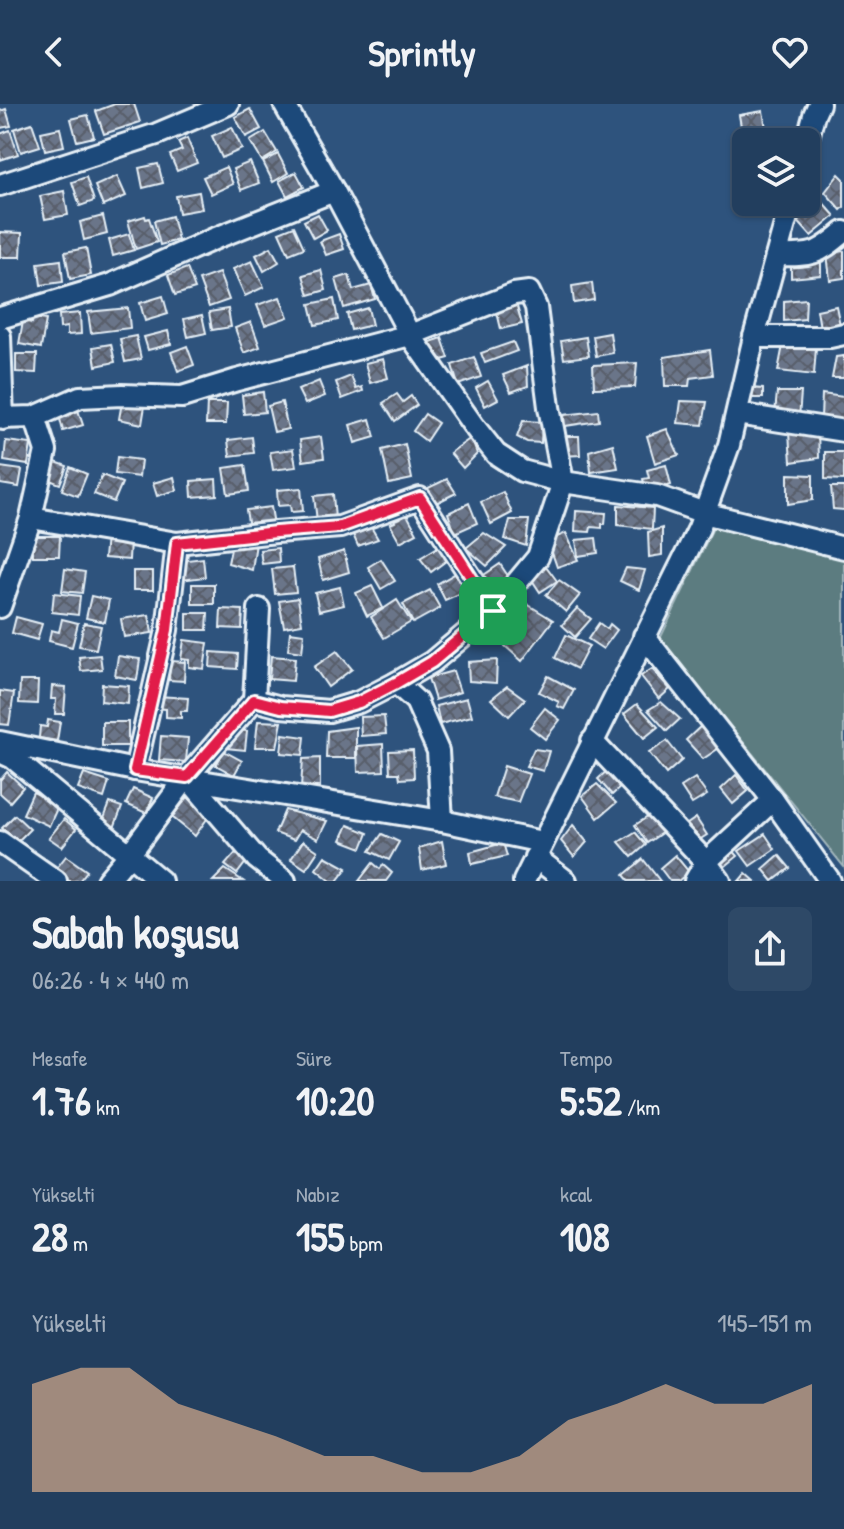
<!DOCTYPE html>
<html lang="tr">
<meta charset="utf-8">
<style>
:root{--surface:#223e5e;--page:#2e4967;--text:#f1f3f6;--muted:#a2aebc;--line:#3f5773;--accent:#d6ab8b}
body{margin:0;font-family:"Patrick Hand",sans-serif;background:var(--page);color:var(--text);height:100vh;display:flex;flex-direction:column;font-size:30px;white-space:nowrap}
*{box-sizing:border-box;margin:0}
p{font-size:26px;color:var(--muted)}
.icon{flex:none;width:44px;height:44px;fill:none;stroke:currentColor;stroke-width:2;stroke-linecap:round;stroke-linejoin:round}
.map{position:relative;height:777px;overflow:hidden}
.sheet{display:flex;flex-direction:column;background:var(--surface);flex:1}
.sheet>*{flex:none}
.controls{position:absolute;left:732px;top:24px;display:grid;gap:16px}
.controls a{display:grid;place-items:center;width:88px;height:88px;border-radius:12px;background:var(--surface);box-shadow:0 2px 6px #0004,0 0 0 2px var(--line);font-size:40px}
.pin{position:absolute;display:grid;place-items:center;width:68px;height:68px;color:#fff;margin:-34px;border-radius:16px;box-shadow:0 4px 12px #0006}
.round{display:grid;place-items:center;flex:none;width:84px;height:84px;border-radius:12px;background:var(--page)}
.headline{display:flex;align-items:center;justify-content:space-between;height:136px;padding:0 32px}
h1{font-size:44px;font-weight:700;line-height:60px}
.figures{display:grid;grid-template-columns:repeat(3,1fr);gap:12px;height:136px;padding:8px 32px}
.figures div{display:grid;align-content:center}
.figures b{font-size:40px;font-weight:700}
.figures small{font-size:22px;font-weight:400}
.figures p{font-size:22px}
.chart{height:224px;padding:16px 32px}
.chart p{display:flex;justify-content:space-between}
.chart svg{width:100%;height:144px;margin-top:8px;fill:var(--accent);opacity:.7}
header{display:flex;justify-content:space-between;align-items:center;height:104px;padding:0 32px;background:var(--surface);font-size:36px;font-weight:700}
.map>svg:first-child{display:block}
.green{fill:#5b7c80;stroke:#a2b6bc;stroke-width:2}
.building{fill:url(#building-cross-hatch);stroke:#e8f1f8;stroke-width:2}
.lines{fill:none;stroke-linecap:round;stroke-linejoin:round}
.minor-casing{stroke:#e8f1f8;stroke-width:26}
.minor{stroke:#1f4a7a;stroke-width:20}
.route-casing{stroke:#fff;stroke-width:16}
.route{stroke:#e11d48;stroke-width:10}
</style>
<header><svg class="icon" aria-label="back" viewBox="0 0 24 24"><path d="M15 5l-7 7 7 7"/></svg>Sprintly<svg class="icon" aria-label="heart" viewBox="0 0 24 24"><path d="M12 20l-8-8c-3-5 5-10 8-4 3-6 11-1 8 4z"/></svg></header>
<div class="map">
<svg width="844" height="777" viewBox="0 0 844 777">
<defs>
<pattern id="building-cross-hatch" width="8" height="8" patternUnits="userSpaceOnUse" patternTransform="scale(2)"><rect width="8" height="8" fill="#6a7589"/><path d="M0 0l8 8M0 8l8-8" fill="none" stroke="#585e6a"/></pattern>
</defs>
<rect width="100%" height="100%" fill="#2e537d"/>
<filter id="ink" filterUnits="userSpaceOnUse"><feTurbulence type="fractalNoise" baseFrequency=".0125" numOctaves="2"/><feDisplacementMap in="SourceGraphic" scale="16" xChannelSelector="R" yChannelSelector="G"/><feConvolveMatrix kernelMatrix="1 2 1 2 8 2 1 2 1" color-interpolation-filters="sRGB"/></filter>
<g filter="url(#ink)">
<polygon class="green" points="713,424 844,453 844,763 660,535"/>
<g class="building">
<polygon points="115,0 134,0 140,18 104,30 96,7"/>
<polygon points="6,5 11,22 0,24 0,7"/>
<polygon points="250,5 261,25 246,33 235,13"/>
<polygon points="763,7 767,30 743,34 739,11"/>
<polygon points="88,11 94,33 77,37 71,15"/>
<polygon points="32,19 40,42 21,48 14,25"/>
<polygon points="232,23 242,45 222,54 212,32"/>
<polygon points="60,24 64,42 45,46 41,28"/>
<polygon points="10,26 18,50 0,56 0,30"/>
<polygon points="265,28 277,48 262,57 250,37"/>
<polygon points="187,34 197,59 177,67 170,51 182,46 178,38"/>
<polygon points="278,50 288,69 273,78 263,58"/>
<polygon points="250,58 259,79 241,86 233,65"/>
<polygon points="158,60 163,79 143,84 139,64"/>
<polygon points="226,63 233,80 211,90 203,73"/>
<polygon points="296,68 304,83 287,92 279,77"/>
<polygon points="839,70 844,75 844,103 841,106 825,88"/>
<polygon points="117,72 126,92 103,102 95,82"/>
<polygon points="86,73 94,97 80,102 72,78"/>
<polygon points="64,87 68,111 45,115 40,92"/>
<polygon points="199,88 202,105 179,109 176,92"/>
<polygon points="819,94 835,112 811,132 795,114"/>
<polygon points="318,110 327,126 313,134 304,117"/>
<polygon points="103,112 107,130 84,136 80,118"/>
<polygon points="145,112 146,115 149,114 157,138 136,145 128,117"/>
<polygon points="172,112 178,136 160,141 154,117"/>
<polygon points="294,122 304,144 289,150 279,128"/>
<polygon points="0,128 22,129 21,153 0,153"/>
<polygon points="129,130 134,146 113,152 109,136"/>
<polygon points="339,130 344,145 326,151 320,137"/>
<polygon points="271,143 279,158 264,167 256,151"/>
<polygon points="86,144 91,171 70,175 65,148"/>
<polygon points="844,147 844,174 830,176 827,149"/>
<polygon points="821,152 821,171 791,174 791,156"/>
<polygon points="61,156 63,178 41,181 38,159"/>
<polygon points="252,157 264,183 245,192 233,165"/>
<polygon points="187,164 195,185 175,191 168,171"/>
<polygon points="321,166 326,186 309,191 303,171"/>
<polygon points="219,169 229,196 209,203 199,176"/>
<polygon points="349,171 353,186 371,181 375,195 344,204 336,175"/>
<polygon points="592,179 594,196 574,199 572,182"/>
<polygon points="163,192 168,210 145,217 140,199"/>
<polygon points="280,193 288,213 265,221 257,201"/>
<polygon points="334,195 338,216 315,221 310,200"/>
<polygon points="806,195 805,215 784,217 784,197"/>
<polygon points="516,199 522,220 501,225 496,204"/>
<polygon points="836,202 840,221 820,224 817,206"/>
<polygon points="128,204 130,224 91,229 88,208"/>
<polygon points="368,204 372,221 351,226 347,210"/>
<polygon points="228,205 231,223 212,226 209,208"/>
<polygon points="80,209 81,230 67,231 67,223 60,224 59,211"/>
<polygon points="202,211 206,229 188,233 184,215"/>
<polygon points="33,214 46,216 41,244 19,240 23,217 32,219"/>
<polygon points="251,218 260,243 244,249 235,224"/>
<polygon points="168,227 171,240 148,246 144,233"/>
<polygon points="610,229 613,249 596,252 593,232"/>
<polygon points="136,232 141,255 125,258 120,235"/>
<polygon points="586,233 589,252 564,255 561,237"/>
<polygon points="442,234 449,254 431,259 425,240"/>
<polygon points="513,238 517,247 485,259 481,249"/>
<polygon points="111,240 115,258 96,262 93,243"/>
<polygon points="783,241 816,244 814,271 778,267"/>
<polygon points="187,242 194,261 178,267 171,248"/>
<polygon points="710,246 713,271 690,274 689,282 665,282 664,253"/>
<polygon points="16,250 37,250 36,269 16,268"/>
<polygon points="844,252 844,274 832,274 836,253"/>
<polygon points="474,253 481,273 458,281 452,261"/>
<polygon points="383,255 388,274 370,279 365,259"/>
<polygon points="637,259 635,283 594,284 593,261"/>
<polygon points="527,262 528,282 511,288 503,271"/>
<polygon points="351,272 356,285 362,283 363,287 342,295 336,278"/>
<polygon points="319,277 325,292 305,300 298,286"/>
<polygon points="488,277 498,295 485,302 476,284"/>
<polygon points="750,284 763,285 763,294 750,294"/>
<polygon points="263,288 265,308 244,310 242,291"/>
<polygon points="777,288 801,288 799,314 775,310"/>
<polygon points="397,290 403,298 411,292 417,301 395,317 383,299"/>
<polygon points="822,290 844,293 844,316 821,314"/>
<polygon points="681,297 707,298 703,321 678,319"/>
<polygon points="122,298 145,302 142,320 119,315"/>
<polygon points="282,298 288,325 274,328 268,302"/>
<polygon points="207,299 227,299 226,320 206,320"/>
<polygon points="78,306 83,321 63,327 59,311"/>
<polygon points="598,307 599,317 565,322 564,311"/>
<polygon points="425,310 438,319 426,337 413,327"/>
<polygon points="370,315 375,333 355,339 350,321"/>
<polygon points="523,317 542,318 541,339 527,338 517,333"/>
<polygon points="667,325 679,351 655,359 647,332"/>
<polygon points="818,327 819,354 791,358 789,329"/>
<polygon points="561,332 579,332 580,351 562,352"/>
<polygon points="252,333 254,349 230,352 228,336"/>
<polygon points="321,333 324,354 303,357 300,336"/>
<polygon points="471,334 477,350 463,364 450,349"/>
<polygon points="6,337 31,340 28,361 4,357"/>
<polygon points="405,340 412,375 389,380 382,346"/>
<polygon points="613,340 618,364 591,368 589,347"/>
<polygon points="293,345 296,363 273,366 270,348"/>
<polygon points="825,348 844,348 844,376 825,375"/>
<polygon points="117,353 141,356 139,373 115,370"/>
<polygon points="50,356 67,362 60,380 44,374"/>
<polygon points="245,361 249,387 228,390 224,364"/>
<polygon points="666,361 671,381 646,388 643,375 649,374 647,366"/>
<polygon points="0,363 22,366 19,383 0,380"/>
<polygon points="70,363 87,370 78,392 62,386"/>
<polygon points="788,370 813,371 813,396 788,400"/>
<polygon points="102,371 122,379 114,398 94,390"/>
<polygon points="174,373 177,386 157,392 153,379"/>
<polygon points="216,375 217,391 192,393 191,377"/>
<polygon points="447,375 456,389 430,402 424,386"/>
<polygon points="831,383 844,383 844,406 833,405"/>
<polygon points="301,384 303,407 291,408 290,401 278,402 277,386"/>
<polygon points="503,388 512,409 491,420 481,398"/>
<polygon points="333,390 335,415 317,417 314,392"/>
<polygon points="469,399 477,419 455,429 448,409"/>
<polygon points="618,401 653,404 652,425 618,421"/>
<polygon points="271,403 274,421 249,424 246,406"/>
<polygon points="405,407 417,429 400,438 390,420 395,418 393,413"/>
<polygon points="576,407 606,409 605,420 602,420 602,424 591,423 590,428 575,427"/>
<polygon points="510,416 529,416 526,442 505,435"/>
<polygon points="368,418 378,435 358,442 351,426"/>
<polygon points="662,424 662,451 649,453 648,428"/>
<polygon points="484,429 506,443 487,462 466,444"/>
<polygon points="566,429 578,456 557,463 548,437"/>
<polygon points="33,432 60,432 59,452 33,452"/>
<polygon points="106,433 130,435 129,456 104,454"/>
<polygon points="596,434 598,449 578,452 576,436"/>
<polygon points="256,439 252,466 228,459 232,440"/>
<polygon points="438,443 450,454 431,468 420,454"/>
<polygon points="278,444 279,458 262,460 260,446"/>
<polygon points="344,447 349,468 323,476 318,455"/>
<polygon points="203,454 205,473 181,476 179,457"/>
<polygon points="381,455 395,477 381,485 368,463"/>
<polygon points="500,460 510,475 487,490 478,475"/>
<polygon points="546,462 557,477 540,488 530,473"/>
<polygon points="293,463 296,488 275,490 272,465"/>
<polygon points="626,464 645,466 639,486 620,477"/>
<polygon points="65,465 85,468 82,489 62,487"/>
<rect x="133" y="467" width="20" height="19"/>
<polygon points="458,468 466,487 445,496 437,480"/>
<polygon points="559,476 580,491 566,508 546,491"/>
<rect x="192" y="480" width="22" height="20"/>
<polygon points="372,482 383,504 367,512 356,489"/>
<polygon points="340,483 344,501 319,507 315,489"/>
<polygon points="430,486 440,504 413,519 403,500"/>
<polygon points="54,489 80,492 78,511 52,508"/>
<polygon points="91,492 109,496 105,518 86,514"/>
<polygon points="298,494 302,520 284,523 279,497"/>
<polygon points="397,496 411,518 384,534 371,513"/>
<polygon points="527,500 553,516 522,557 497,535"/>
<polygon points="577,504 591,515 575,533 562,521"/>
<polygon points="221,505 243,506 242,525 220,524"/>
<polygon points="187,509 208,509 207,526 187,526"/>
<polygon points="149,511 152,529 124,533 121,515"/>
<polygon points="16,513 42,520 37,536 12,529"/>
<polygon points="62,515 78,519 72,543 49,537 51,526 59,528"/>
<polygon points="84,519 101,522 96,545 79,542"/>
<polygon points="599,519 607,525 610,520 617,526 603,545 588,535"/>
<polygon points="290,528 304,530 302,548 288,546"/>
<polygon points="566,531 589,542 577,565 555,554"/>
<polygon points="184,536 208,539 204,565 189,563 189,556 181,555"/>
<polygon points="337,547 352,565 328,583 314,563"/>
<polygon points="211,548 238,550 237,565 210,563"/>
<polygon points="100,551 102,565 81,567 79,553"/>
<polygon points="118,552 140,555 137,576 115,572"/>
<polygon points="271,552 295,554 293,577 269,575"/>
<polygon points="497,556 496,579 469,577 468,558"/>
<polygon points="170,557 185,558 184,577 169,576"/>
<polygon points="652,565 670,585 659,595 641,572"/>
<polygon points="453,567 460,588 435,596 428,574"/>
<polygon points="548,572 574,586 564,605 557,602 559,598 539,588"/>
<polygon points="20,577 38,577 37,600 19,599"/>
<polygon points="102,580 129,582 128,600 101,597"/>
<polygon points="52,582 66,583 64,610 55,610 56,595 51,595"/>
<polygon points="507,582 525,595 509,612 491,595"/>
<polygon points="0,587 14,589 9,621 0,620"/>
<polygon points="157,592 188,594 187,607 181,607 181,614 166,613 166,605 156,604"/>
<polygon points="467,594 472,612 440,620 436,602"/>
<polygon points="661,598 680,615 667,627 648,606"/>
<polygon points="637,600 658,623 644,634 624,610"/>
<polygon points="545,604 560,616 545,635 530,623"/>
<polygon points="384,612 386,630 361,632 360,613"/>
<polygon points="48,616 60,618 57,637 39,634 40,622 47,623"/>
<polygon points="258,617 282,618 277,643 255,643"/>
<rect x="102" y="618" width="26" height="24"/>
<polygon points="701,622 719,644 703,655 686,636"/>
<polygon points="356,623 356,654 326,654 327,627"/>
<polygon points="238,626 247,627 245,646 226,644 227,635"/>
<polygon points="283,630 305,633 303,651 281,649"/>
<polygon points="161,632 188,634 186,658 159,656"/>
<polygon points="667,637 682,656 666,670 649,649"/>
<polygon points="383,640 384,667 358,668 357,642"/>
<polygon points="534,645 549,647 543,667 526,662"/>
<polygon points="413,646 414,674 400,675 399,669 390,669 389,647"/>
<polygon points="224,647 242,657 234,671 216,661"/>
<polygon points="320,654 320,682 301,683 303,655"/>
<polygon points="504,662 529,670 518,698 494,693"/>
<polygon points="610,664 624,680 612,691 598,675"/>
<polygon points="7,668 23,683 10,698 0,689 0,676"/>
<polygon points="84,670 109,678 104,694 78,685"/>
<polygon points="736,671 748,687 733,700 721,685"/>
<polygon points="695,674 707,691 692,700 681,683"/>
<polygon points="597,680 616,699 598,714 582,692"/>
<polygon points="133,685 153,694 146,709 126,700"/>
<polygon points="33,688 59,700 49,722 23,710"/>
<polygon points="188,693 209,712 195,732 172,713"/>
<polygon points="110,699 122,703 114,724 102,720"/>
<polygon points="285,706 327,717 318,735 300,726 294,736 275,729"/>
<polygon points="15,711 30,725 17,738 2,724"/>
<polygon points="651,711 663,728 647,739 635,721"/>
<polygon points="696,714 707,731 694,739 683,723"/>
<polygon points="64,715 76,725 62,743 49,734"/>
<polygon points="348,721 368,729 362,744 341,736"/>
<polygon points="573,721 587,738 574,753 561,737"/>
<polygon points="635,728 646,741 632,753 619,738"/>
<polygon points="382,730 399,738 389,756 370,747"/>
<polygon points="765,730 775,745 750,762 739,747"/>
<polygon points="303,737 318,747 306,765 291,755"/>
<polygon points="442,737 446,760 422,766 419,744"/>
<polygon points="503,739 507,752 472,760 470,748"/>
<polygon points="727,740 738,752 723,764 713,752"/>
<polygon points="239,745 250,753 237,770 225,761"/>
<polygon points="675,751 689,768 678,777 670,777 660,764"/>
<polygon points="779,751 790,764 773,777 763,765"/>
<polygon points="66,752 87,767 79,777 61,777 52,770"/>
<polygon points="325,752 347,764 337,777 331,777 316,765"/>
<polygon points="643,755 660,777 629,777 624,771"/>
<polygon points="373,759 380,765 383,761 392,769 386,777 359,777"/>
<polygon points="225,765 243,777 213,777"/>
<polygon points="746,769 755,777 739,777"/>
</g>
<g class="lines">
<g class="minor-casing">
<g id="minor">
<polyline points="284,0 334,87 410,231 473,321 496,350 522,367 563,378 657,392 704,409 844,444"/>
<polyline points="806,41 814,11 819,0"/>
<polyline points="0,81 157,30 228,0"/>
<path d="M777 151C812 152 817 151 844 128"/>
<polyline points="0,214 110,181 216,134 334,87"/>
<polyline points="0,232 3,315"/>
<polyline points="754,233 830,233 844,230"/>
<polyline points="737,310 844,327"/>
<polyline points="0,314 35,313 80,293 122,291 182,293 237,276 410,231 514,190 529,188 536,203 549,303 563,378 538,453 493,507 432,558 396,579 359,598 329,607 281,603 254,596 187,673 129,751 107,777"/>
<polyline points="31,414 177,439 276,428 340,423 420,394 493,507"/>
<polyline points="0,503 31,414 46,347 35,313"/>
<polyline points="644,532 773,696 830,777"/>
<polyline points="396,579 416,597 438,647 442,717"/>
<polyline points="254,596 259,505"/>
<polyline points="592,637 706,758 720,777"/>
<polyline points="0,638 135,666 442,717 542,738"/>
<polyline points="0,648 13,654 161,777"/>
<polyline points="135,666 167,526 177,439"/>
<polyline points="187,673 257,755 285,777"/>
<polyline points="0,738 56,777"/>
<polyline points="535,753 566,777"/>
<polyline points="524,777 699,424 729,341 754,233 791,98"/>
<polyline points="695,777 706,758 773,696"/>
</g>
</g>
<use href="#minor" class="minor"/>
</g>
</g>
<g class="lines" filter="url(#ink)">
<g class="route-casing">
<polygon id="route" points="420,394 493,507 432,558 396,579 359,598 329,607 281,603 254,596 187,673 135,666 167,526 177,439 276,428 340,423"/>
</g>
<use href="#route" class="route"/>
</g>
</svg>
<div class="controls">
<a><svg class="icon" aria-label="layers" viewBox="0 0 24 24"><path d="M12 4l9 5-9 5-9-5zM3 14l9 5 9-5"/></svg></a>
</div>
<div class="pin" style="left:493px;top:507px;background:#1e9e55"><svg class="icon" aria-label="arrive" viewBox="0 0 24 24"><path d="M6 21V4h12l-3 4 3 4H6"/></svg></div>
</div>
<section class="sheet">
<div class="headline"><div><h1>Sabah koşusu</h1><p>06:26 · 4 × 440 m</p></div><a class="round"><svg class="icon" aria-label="share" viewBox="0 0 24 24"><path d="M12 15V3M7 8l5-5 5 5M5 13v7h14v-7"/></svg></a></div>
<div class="figures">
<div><p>Mesafe</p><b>1.76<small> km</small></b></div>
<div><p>Süre</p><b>10:20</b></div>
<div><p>Tempo</p><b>5:52<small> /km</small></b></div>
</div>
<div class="figures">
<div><p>Yükselti</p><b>28<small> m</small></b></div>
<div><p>Nabız</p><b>155<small> bpm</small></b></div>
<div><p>kcal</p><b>108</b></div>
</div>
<div class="chart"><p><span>Yükselti</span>145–151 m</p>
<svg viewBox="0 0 160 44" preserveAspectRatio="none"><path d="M0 44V11L10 6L20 6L30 17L40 22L50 27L60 33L70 33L80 38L90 38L100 33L110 22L120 17L130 11L140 17L150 17L160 11V44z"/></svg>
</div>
</section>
